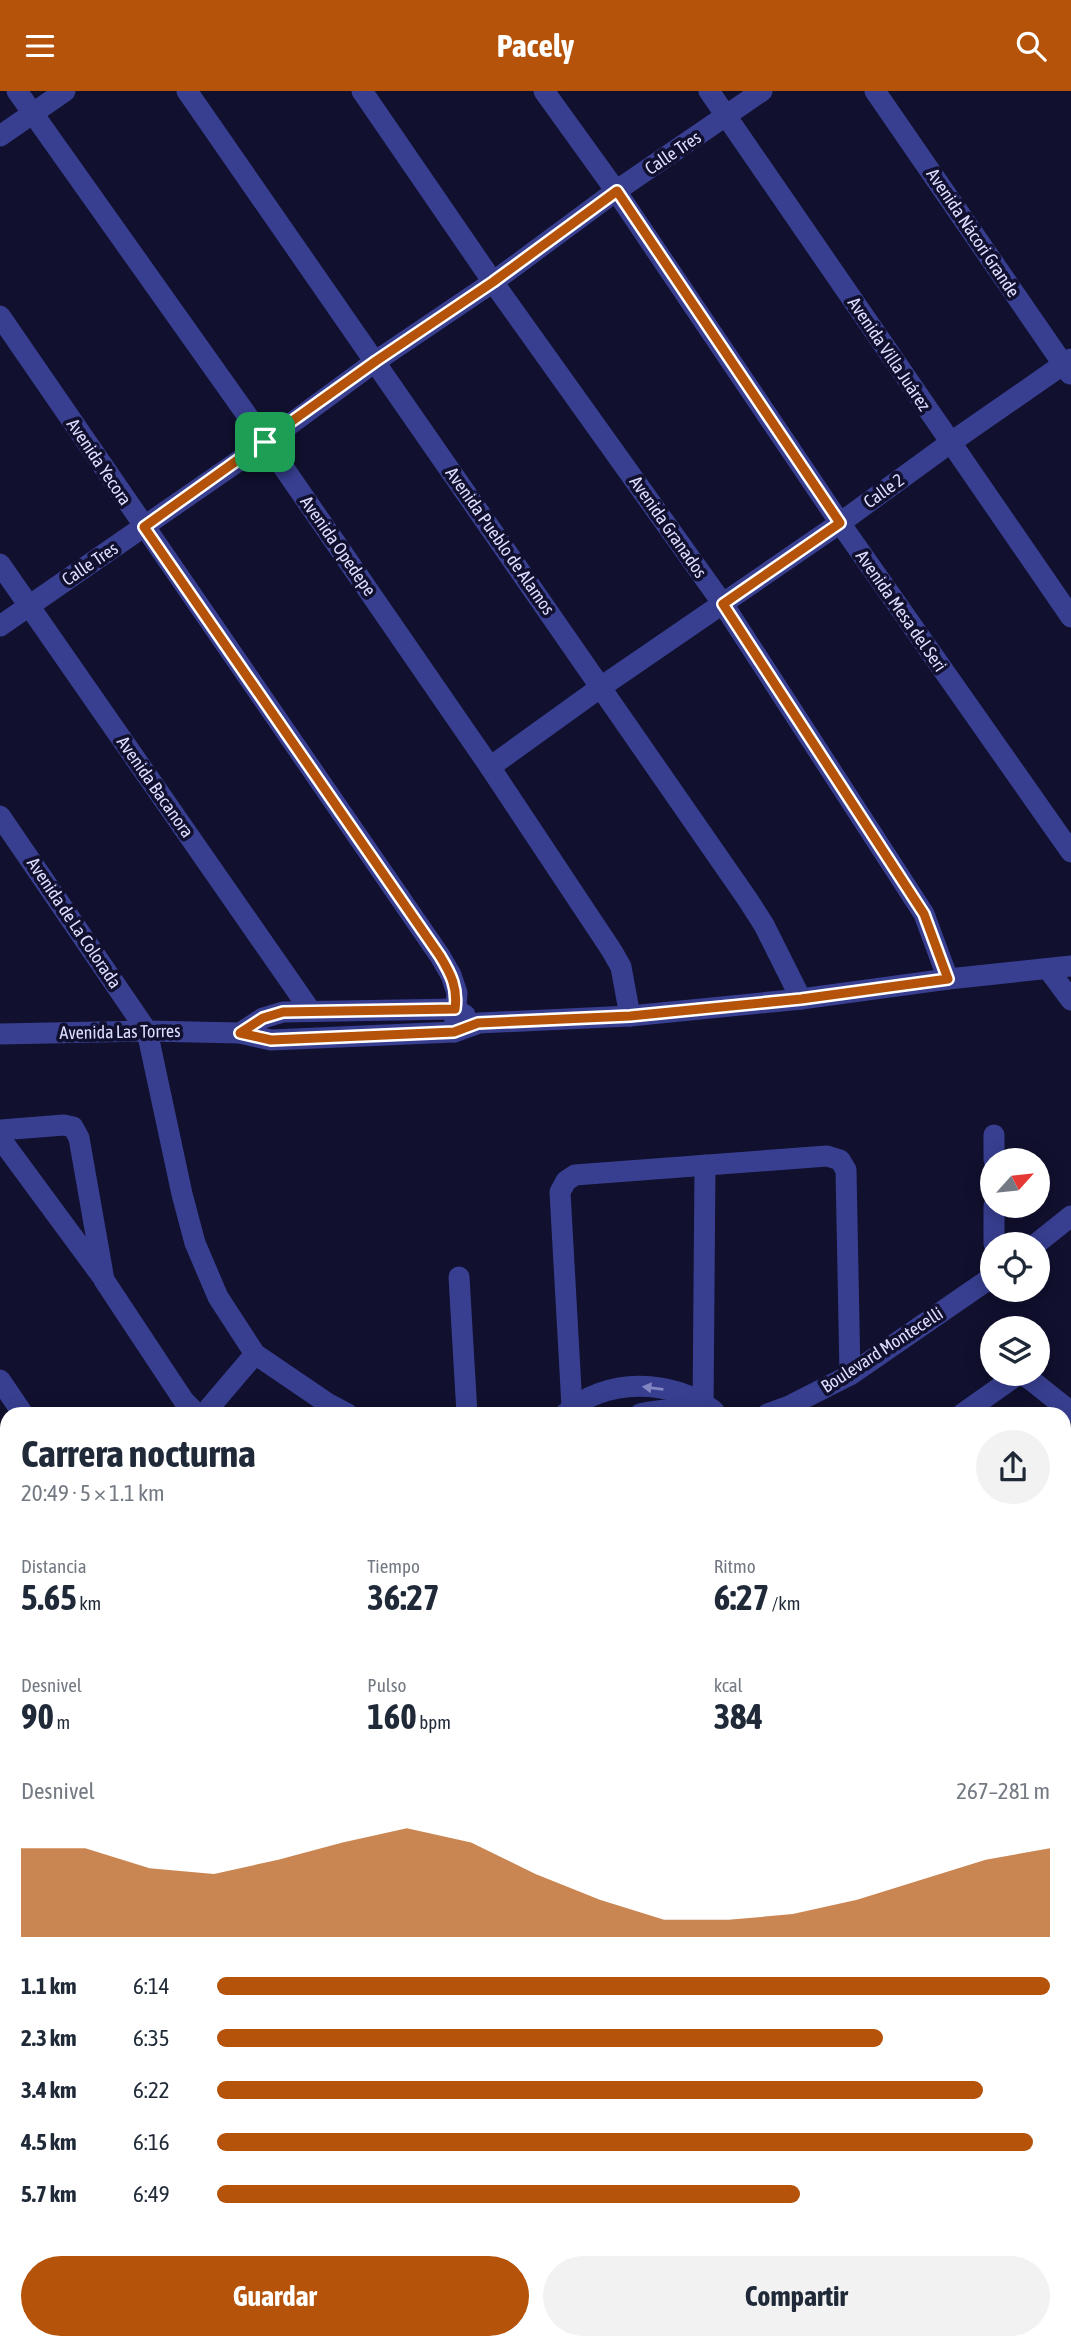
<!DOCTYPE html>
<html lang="es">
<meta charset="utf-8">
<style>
:root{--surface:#fff;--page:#f2f2f3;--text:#1f2937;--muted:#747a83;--accent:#b45309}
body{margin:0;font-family:"Asap Condensed",sans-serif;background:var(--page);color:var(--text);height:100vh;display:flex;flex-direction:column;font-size:26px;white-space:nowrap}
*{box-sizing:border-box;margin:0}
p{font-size:23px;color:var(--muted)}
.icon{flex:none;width:38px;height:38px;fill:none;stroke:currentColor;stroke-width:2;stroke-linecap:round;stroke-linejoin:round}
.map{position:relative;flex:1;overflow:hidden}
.side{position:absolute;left:0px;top:1316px;width:1071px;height:943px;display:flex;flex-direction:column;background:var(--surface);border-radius:21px 21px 0 0;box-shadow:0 4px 18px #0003}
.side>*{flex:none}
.needle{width:46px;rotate:63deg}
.fabs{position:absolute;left:980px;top:1057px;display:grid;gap:14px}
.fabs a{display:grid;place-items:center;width:70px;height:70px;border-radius:50%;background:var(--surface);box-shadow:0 4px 18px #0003;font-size:35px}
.pin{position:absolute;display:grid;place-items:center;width:60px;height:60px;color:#fff;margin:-30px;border-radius:14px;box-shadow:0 4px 10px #0006}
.round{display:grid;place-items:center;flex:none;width:74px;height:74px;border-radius:37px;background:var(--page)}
.headline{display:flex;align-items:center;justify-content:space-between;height:119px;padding:0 21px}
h1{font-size:38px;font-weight:700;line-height:52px}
.figures{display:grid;grid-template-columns:repeat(3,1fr);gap:10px;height:119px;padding:7px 21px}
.figures div{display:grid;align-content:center}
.figures b{font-size:35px;font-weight:700}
.figures small{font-size:19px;font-weight:400}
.figures p{font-size:19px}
.chart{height:196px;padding:14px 21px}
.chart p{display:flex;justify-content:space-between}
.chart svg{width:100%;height:126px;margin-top:7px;fill:var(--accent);opacity:.7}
.primary-button{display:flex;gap:14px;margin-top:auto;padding:14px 21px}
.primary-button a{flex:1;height:80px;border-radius:42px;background:var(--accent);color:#fff;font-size:28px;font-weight:700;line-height:80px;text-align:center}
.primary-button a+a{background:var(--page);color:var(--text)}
ul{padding:0 21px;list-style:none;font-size:23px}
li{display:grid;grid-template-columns:112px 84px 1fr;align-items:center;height:52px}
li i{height:18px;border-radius:9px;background:var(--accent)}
header{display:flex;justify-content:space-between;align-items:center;height:91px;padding:0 21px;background:var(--accent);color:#fff;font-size:32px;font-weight:700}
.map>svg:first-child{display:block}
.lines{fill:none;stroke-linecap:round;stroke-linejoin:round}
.minor{stroke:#383f90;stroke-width:21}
.oneway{fill:#8286c2}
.route-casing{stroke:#fff;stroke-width:14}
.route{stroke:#b45309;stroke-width:9}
.labels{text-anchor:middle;stroke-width:7;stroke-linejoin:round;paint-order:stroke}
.street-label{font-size:18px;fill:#dcddff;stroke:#11102e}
</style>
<header><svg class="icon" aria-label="menu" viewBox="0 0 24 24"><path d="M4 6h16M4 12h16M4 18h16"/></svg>Pacely<svg class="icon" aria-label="search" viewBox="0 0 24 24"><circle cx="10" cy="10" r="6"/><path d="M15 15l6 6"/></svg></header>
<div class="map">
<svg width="1071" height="2258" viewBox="0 0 1071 2258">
<rect width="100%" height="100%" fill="#11102e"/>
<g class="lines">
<g class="minor">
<polyline points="17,0 266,351 490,676 612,860 621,876 630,925"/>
<polyline points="187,0 748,809 764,834 801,908"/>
<polyline points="362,0 493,191 723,513 924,823 948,888"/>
<polyline points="544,0 616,100 840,432 1071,761"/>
<polyline points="709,0 1071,526"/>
<polyline points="875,0 1070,283"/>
<polyline points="0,45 65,0"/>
<polyline points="0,225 440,865 451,884 457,902 454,941"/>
<polyline points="0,473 310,919"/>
<polyline points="0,535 266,351 376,270 493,191 616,100 762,0"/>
<polyline points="490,676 601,596 840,432 950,352 1071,268"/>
<polyline points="0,725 147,940 182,1103 195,1152 218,1206 255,1263 327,1312 348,1323"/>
<polyline points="1048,878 1071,909"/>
<polyline points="240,942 263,927 283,921 455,918 465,924"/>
<polyline points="0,943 147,940 240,942 271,949 454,941 479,932 630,925 801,908 948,888 1071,875"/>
<polyline points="0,1039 64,1034 73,1036 79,1047 104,1189 184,1310 197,1323"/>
<polyline points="994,1044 994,1069"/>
<polyline points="0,1047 101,1184"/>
<polyline points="994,1115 994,1153"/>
<polyline points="1036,1153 1071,1125"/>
<polyline points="459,1186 467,1323"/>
<polyline points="0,1289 23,1323"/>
<polyline points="703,1321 705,1074"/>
<polyline points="204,1323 255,1263"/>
<path d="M565 1323C605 1286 672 1287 714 1320"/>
<polyline points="577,1323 572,1316 560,1101 566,1090 575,1084 827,1065 840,1069 846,1079 850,1284"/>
<path d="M640 1323C664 1317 683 1319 707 1321"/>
<polyline points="767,1323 789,1315 850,1284 992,1186"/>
<polyline points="962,1323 1017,1284 1025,1285 1031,1289 1071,1321"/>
<polyline points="1064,1494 1071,1500"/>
<polyline points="0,1495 7,1483"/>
<polyline points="0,1508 7,1518"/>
<polyline points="1064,1632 1071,1640"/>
<polyline points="0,1660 7,1670"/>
<polyline points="0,1695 7,1680"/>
<polyline points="1064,1777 1065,1778"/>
<polyline points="0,1900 7,1896"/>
<polyline points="1064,1934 1071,1931"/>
<polyline points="1064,2086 1071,2100"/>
<polyline points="0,2102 7,2097"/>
<polyline points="0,2250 6,2258"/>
<polyline points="171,2252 175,2258"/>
<polyline points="281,2252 284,2258"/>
<polyline points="395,2252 399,2258"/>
<polyline points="666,2252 667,2258"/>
<polyline points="840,2252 842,2258"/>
<polyline points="996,2252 999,2258"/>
</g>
</g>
<defs><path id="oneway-solid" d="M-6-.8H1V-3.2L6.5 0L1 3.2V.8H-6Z" transform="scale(1.75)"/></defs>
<use class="oneway" href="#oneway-solid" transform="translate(653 1297) rotate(-173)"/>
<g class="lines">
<g class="route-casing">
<path id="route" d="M617 100 840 432 723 513 924 823 948 888 801 908 630 925 478 932 454 941 271 949 240 942 263 927 283 921 455 918C458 897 451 883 440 865L144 436 376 270 493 191Z"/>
</g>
<use href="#route" class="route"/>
</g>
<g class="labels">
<g class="street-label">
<text transform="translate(673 62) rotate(-34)" y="6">Calle Tres</text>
<text transform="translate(973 142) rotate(56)" y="6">Avenida Nácori Grande</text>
<text transform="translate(889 263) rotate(56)" y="6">Avenida Villa Juárez</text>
<text transform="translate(99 371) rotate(56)" y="6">Avenida Yecora</text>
<text transform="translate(884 400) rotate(-36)" y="6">Calle 2</text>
<text transform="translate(668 436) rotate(55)" y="6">Avenida Granados</text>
<text transform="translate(500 450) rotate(55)" y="6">Avenida Pueblo de Alamos</text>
<text transform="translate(338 455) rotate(55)" y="6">Avenida Opedepe</text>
<text transform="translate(90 473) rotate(-34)" y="6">Calle Tres</text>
<text transform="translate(901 520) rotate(55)" y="6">Avenida Mesa del Seri</text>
<text transform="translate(155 696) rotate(55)" y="6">Avenida Bacanora</text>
<text transform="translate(74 832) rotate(56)" y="6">Avenida de La Colorada</text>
<text transform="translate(120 941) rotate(-1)" y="6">Avenida Las Torres</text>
<text transform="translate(882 1259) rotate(-33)" y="6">Boulevard Montecelli</text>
</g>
</g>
</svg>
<div class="fabs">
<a><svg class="needle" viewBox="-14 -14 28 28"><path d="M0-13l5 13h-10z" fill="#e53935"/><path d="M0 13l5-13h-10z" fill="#747a83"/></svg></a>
<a><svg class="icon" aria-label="locate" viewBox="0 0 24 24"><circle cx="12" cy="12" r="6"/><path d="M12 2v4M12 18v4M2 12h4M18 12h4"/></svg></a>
<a><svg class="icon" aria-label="layers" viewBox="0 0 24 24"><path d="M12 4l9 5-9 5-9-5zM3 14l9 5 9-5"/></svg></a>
</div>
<div class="pin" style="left:265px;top:351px;background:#1e9e55"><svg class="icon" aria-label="arrive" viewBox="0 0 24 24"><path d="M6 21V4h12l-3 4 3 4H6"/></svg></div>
<section class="side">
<div class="headline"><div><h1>Carrera nocturna</h1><p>20:49 · 5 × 1.1 km</p></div><a class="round"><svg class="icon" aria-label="share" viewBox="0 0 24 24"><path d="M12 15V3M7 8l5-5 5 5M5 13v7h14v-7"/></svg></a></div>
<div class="figures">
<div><p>Distancia</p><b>5.65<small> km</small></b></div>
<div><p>Tiempo</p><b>36:27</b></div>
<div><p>Ritmo</p><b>6:27<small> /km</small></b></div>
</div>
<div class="figures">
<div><p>Desnivel</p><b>90<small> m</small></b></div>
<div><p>Pulso</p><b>160<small> bpm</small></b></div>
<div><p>kcal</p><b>384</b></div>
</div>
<div class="chart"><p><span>Desnivel</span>267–281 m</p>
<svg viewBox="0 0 160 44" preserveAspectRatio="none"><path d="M0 44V13L10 13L20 20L30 22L40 17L50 11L60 6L70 11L80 22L90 31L100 38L110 38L120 36L130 31L140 24L150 17L160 13V44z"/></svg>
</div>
<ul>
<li><b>1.1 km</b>6:14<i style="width:100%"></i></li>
<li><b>2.3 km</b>6:35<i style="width:80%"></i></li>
<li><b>3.4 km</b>6:22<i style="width:92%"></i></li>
<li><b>4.5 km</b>6:16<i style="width:98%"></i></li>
<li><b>5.7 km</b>6:49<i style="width:70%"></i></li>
</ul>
<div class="primary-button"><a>Guardar</a><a>Compartir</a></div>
</section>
</div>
